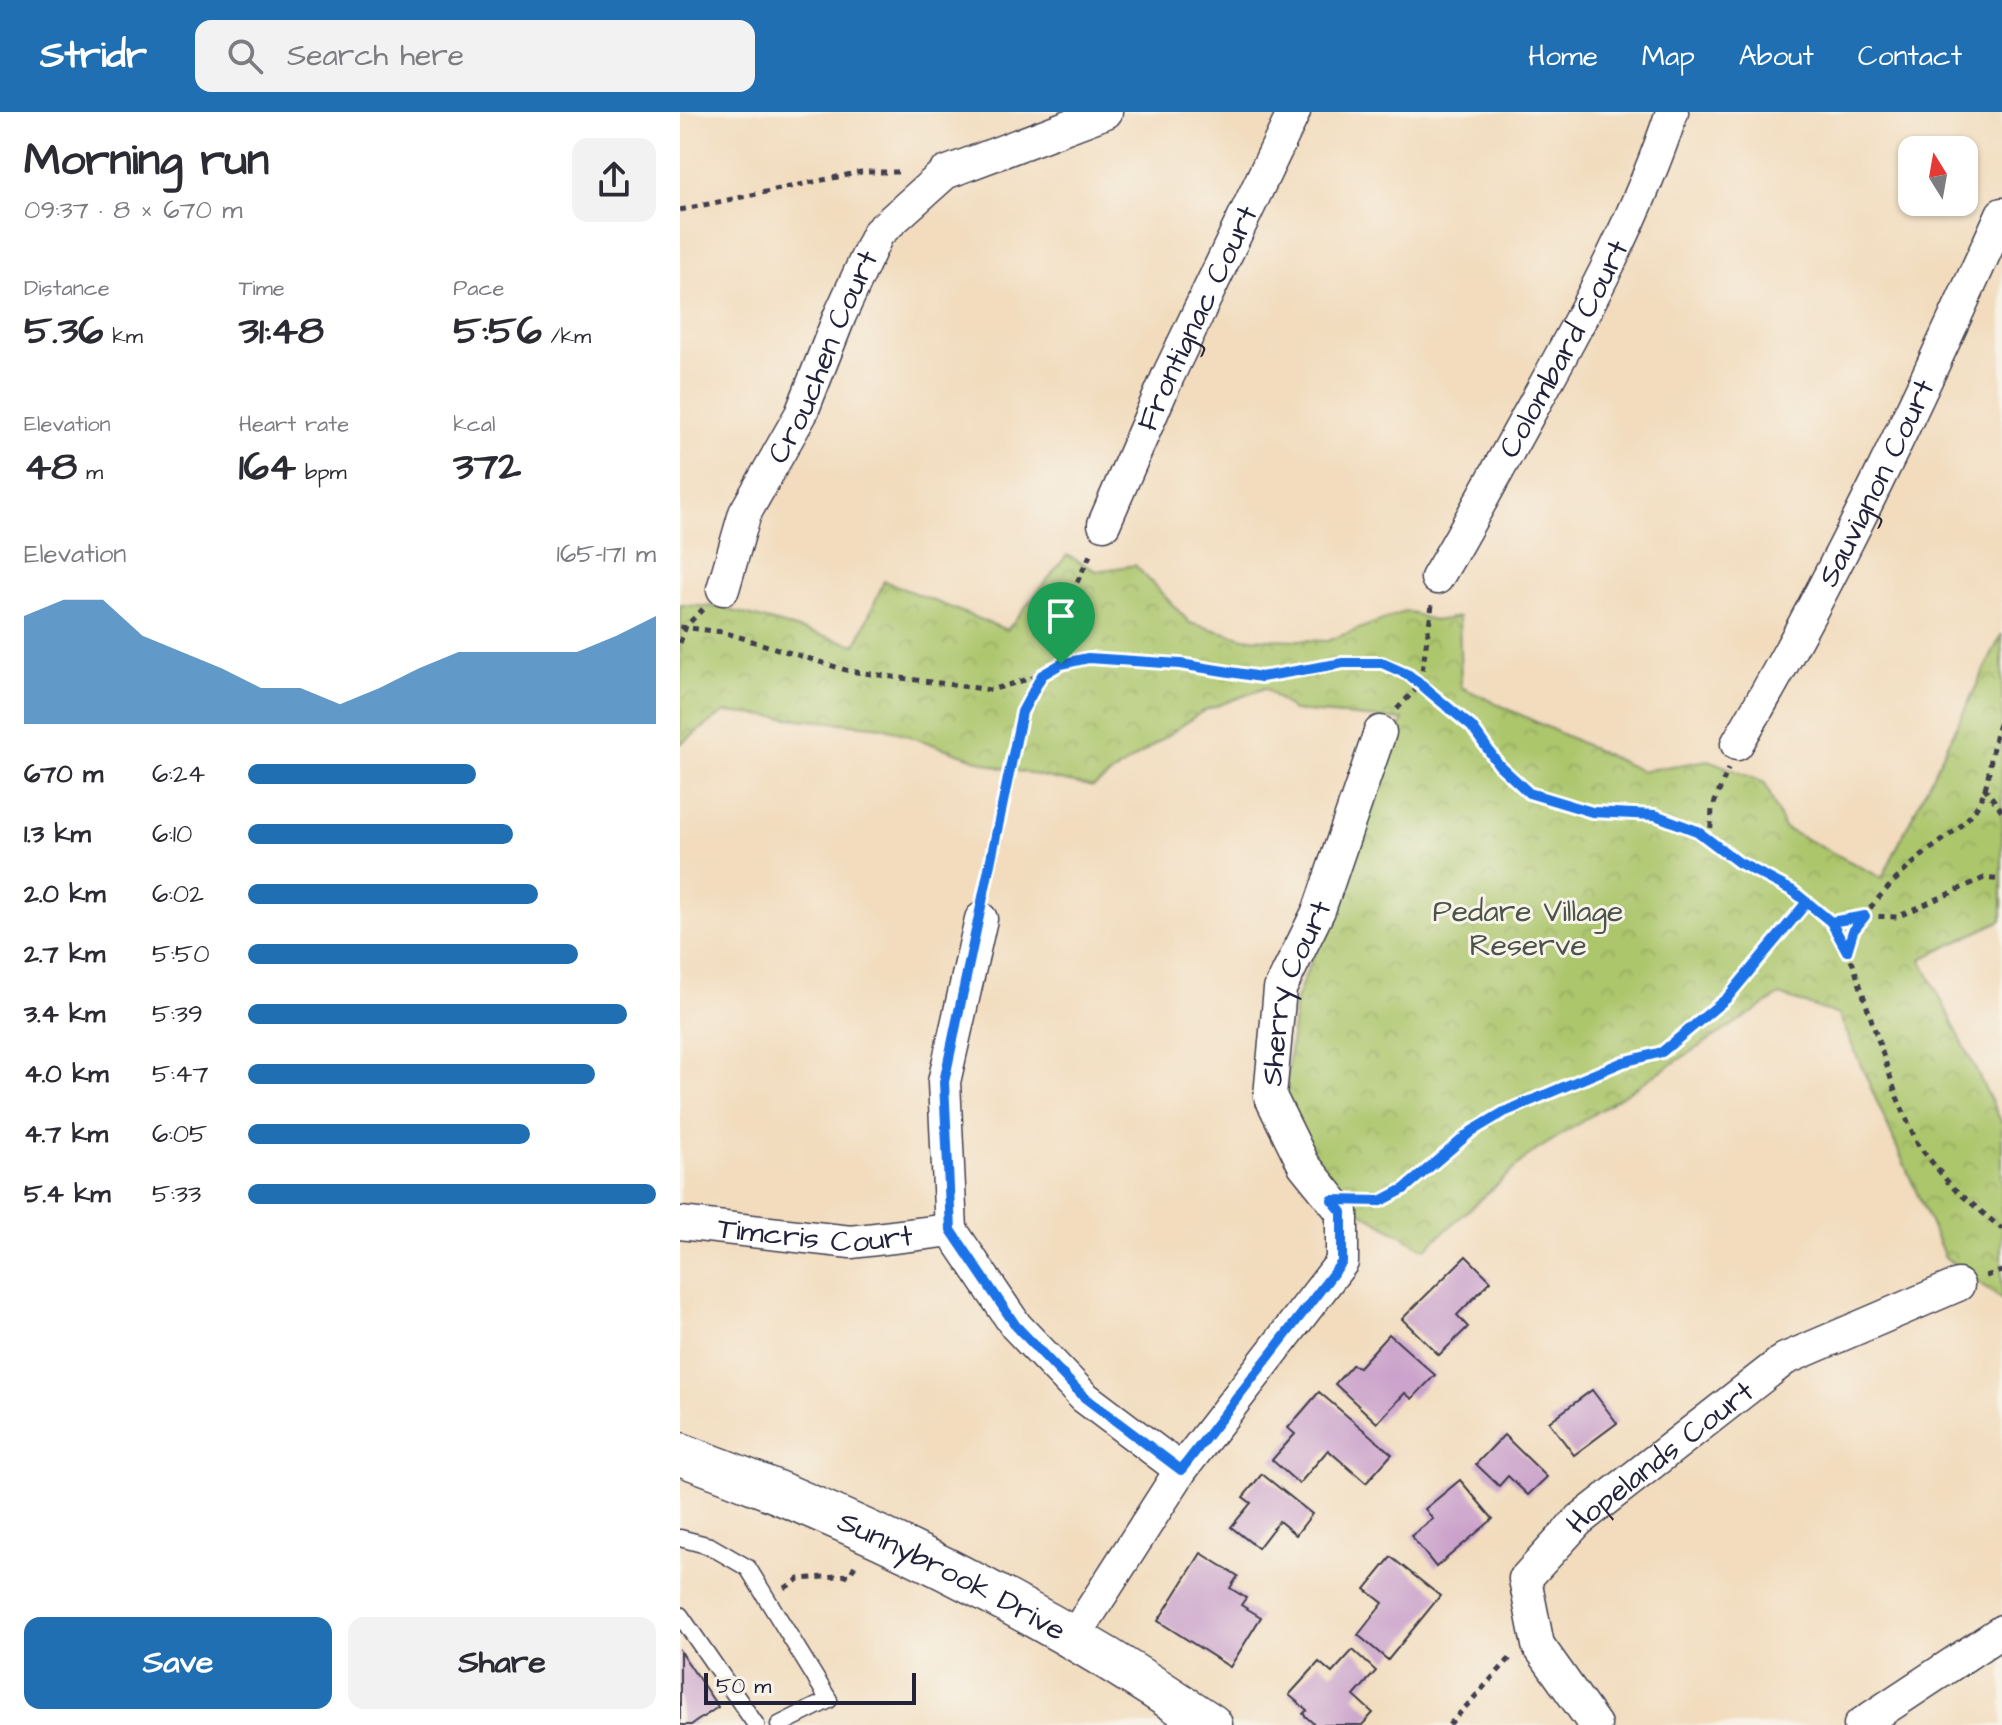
<!DOCTYPE html>
<meta charset="utf-8">
<style>
:root{--surface:#fff;--page:#f2f2f3;--text:#2b2b33;--muted:#7c7c81;--accent:#1f6fb2}
body{margin:0;font-family:"Architects Daughter",sans-serif;background:var(--page);color:var(--text);height:100vh;display:flex;flex-direction:column;font-size:30px;white-space:nowrap}
*{box-sizing:border-box;margin:0}
p{font-size:26px;color:var(--muted)}
.icon{flex:none;width:44px;height:44px;fill:none;stroke:currentColor;stroke-width:2;stroke-linecap:round;stroke-linejoin:round}
.map{position:relative;flex:1;overflow:hidden}
.sheet{display:flex;flex-direction:column;background:var(--surface);width:680px}
.sheet>*{flex:none}
.needle{width:52px;rotate:349deg}
.controls{position:absolute;left:1218px;top:24px;display:grid;gap:16px}
.controls a{display:grid;place-items:center;width:80px;height:80px;border-radius:16px;background:var(--surface);box-shadow:0 2px 6px #0004;font-size:40px}
.scale{position:absolute;left:24px;bottom:20px;width:212px;box-sizing:border-box;padding-left:8px;border:4px solid #22223b;border-top:0;font-size:22px;line-height:28px;white-space:nowrap;color:#22223b;-webkit-text-stroke:6px #f7f3e8;paint-order:stroke}
.pin{position:absolute;display:grid;place-items:center;width:68px;height:68px;color:#fff;margin:-82px -34px;border-radius:50% 50% 50% 0;rotate:-45deg;box-shadow:0 0 8px #0007}
.pin .icon{rotate:45deg}
.round{display:grid;place-items:center;flex:none;width:84px;height:84px;border-radius:16px;background:var(--page)}
.overview{display:flex;align-items:center;justify-content:space-between;height:136px;padding:0 24px}
h1{font-size:44px;font-weight:700;line-height:60px}
.metrics{display:grid;grid-template-columns:repeat(3,1fr);gap:12px;height:136px;padding:8px 24px}
.metrics div{display:grid;align-content:center}
.metrics b{font-size:40px;font-weight:700}
.metrics small{font-size:22px;font-weight:400}
.metrics p{font-size:22px}
.chart{height:224px;padding:16px 24px}
.chart p{display:flex;justify-content:space-between}
.chart svg{width:100%;height:144px;margin-top:8px;fill:var(--accent);opacity:.7}
.action{display:flex;gap:16px;margin-top:auto;padding:16px 24px}
.action a{flex:1;height:92px;border-radius:16px;background:var(--accent);color:#fff;font-size:32px;font-weight:700;line-height:92px;text-align:center}
.action a+a{background:var(--page);color:var(--text)}
ul{padding:0 24px;list-style:none;font-size:26px}
li{display:grid;grid-template-columns:128px 96px 1fr;align-items:center;height:60px}
li i{height:20px;border-radius:10px;background:var(--accent)}
header{display:flex;align-items:center;gap:48px;box-sizing:border-box;height:112px;padding:0 40px;background:var(--accent);color:#fff}
header strong{font-size:38px}
nav{display:flex;gap:44px;margin-inline-start:auto;font-size:28px}
.search{width:560px;height:72px;background:var(--page);display:flex;align-items:center;gap:20px;box-sizing:border-box;padding:0 28px;border-radius:16px;color:var(--muted);font-size:30px}
main{display:flex;flex:1;min-height:0}
.map>svg:first-child{display:block}
.park{fill:url(#park-crowns);stroke:#677454;stroke-width:2}
.building{fill:#caa1cb}
.lines{fill:none;stroke-linecap:round;stroke-linejoin:round}
.service-casing{stroke:#413e4e;stroke-width:19}
.minor-casing{stroke:#413e4e;stroke-width:35}
.tertiary-casing{stroke:#413e4e;stroke-width:45}
.path{stroke:#413e4e;stroke-width:5;stroke-dasharray:6 6;stroke-linecap:butt}
.service{stroke:#fff;stroke-width:16}
.minor{stroke:#fff;stroke-width:32}
.tertiary{stroke:#fff;stroke-width:42}
.route-casing{stroke:#fff;stroke-width:16}
.route{stroke:#1a73e8;stroke-width:10}
.labels{text-anchor:middle;stroke-width:6;stroke-linejoin:round;paint-order:stroke}
.street-label{font-size:30px;fill:#22223b;stroke:#f7f3e8}
.park-label{font-size:30px;fill:#4b534a;stroke:#f7f3e8}
</style>
<header>
<strong>Stridr</strong>
<div class="search"><svg class="icon" aria-label="search" viewBox="0 0 24 24"><circle cx="10" cy="10" r="6"/><path d="M15 15l6 6"/></svg>Search here</div>
<nav><a>Home</a><a>Map</a><a>About</a><a>Contact</a></nav>
</header>
<main>
<section class="sheet">
<div class="overview"><div><h1>Morning run</h1><p>09:37 · 8 × 670 m</p></div><a class="round"><svg class="icon" aria-label="share" viewBox="0 0 24 24"><path d="M12 15V3M7 8l5-5 5 5M5 13v7h14v-7"/></svg></a></div>
<div class="metrics">
<div><p>Distance</p><b>5.36<small> km</small></b></div>
<div><p>Time</p><b>31:48</b></div>
<div><p>Pace</p><b>5:56<small> /km</small></b></div>
</div>
<div class="metrics">
<div><p>Elevation</p><b>48<small> m</small></b></div>
<div><p>Heart rate</p><b>164<small> bpm</small></b></div>
<div><p>kcal</p><b>372</b></div>
</div>
<div class="chart"><p><span>Elevation</span>165–171 m</p>
<svg viewBox="0 0 160 44" preserveAspectRatio="none"><path d="M0 44V11L10 6L20 6L30 17L40 22L50 27L60 33L70 33L80 38L90 33L100 27L110 22L120 22L130 22L140 22L150 17L160 11V44z"/></svg>
</div>
<ul>
<li><b>670 m</b>6:24<i style="width:56%"></i></li>
<li><b>1.3 km</b>6:10<i style="width:65%"></i></li>
<li><b>2.0 km</b>6:02<i style="width:71%"></i></li>
<li><b>2.7 km</b>5:50<i style="width:81%"></i></li>
<li><b>3.4 km</b>5:39<i style="width:93%"></i></li>
<li><b>4.0 km</b>5:47<i style="width:85%"></i></li>
<li><b>4.7 km</b>6:05<i style="width:69%"></i></li>
<li><b>5.4 km</b>5:33<i style="width:100%"></i></li>
</ul>
<div class="action"><a>Save</a><a>Share</a></div>
</section>
<div class="map">
<svg width="1322" height="1613" viewBox="0 0 1322 1613">
<defs>
<pattern id="park-crowns" width="20" height="18" patternUnits="userSpaceOnUse" patternTransform="scale(2)"><rect width="20" height="18" fill="#acc66c"/><path d="M2 6a3 3 0 1 1 6 0M12 15a3 3 0 1 1 6 0" fill="none" stroke="#94aa5e"/></pattern>
</defs>
<rect width="100%" height="100%" fill="#f7f3e8"/>
<filter id="ink" filterUnits="userSpaceOnUse"><feTurbulence type="fractalNoise" baseFrequency=".0125" numOctaves="2"/><feDisplacementMap in="SourceGraphic" scale="16" xChannelSelector="R" yChannelSelector="G"/><feConvolveMatrix kernelMatrix="1 2 1 2 8 2 1 2 1" color-interpolation-filters="sRGB"/></filter>
<filter id="wash" filterUnits="userSpaceOnUse"><feTurbulence type="fractalNoise" baseFrequency=".006" numOctaves="4" result="noise"/><feDisplacementMap in="SourceGraphic" scale="32" xChannelSelector="R" yChannelSelector="G"/><feGaussianBlur stdDeviation="1.8" result="paint"/><feColorMatrix in="noise" values="0 0 0 0 0 0 0 0 0 0 0 0 0 0 0 0 0 1.4 0 .05"/><feComposite in="paint" operator="in"/></filter>
<g filter="url(#wash)">
<rect width="100%" height="100%" fill="#f2dcbd"/>
<polygon class="park" points="387,443 416,459 455,453 510,511 564,526 647,529 726,499 754,509 779,505 781,575 961,659 1029,648 1085,671 1104,716 1202,766 1322,522 1322,808 1241,847 1322,1011 1322,1188 1265,1145 1159,903 1100,883 851,1042 745,1137 679,1099 628,1042 605,982 616,888 723,608 613,599 585,576 523,599 413,675 318,655 203,615 45,600 0,632 0,493 39,495 176,533 204,469 327,518"/>
<g id="blocks">
<g class="building">
<polygon points="786,1144 811,1169 777,1203 788,1215 759,1243 722,1207"/>
<polygon points="709,1222 755,1263 732,1287 725,1281 697,1311 655,1272 672,1253 679,1255"/>
<polygon points="912,1278 937,1311 894,1343 869,1310"/>
<polygon points="639,1280 712,1342 686,1371 648,1338 619,1372 592,1348 615,1322 608,1316"/>
<polygon points="824,1323 867,1365 848,1383 828,1364 819,1374 796,1352"/>
<polygon points="582,1362 632,1402 616,1423 599,1409 578,1436 551,1415 571,1391 563,1385"/>
<polygon points="780,1368 813,1407 756,1455 731,1424 753,1407 745,1397"/>
<polygon points="521,1441 558,1464 550,1476 566,1486 561,1493 581,1505 550,1555 478,1509"/>
<polygon points="711,1445 760,1484 708,1548 678,1523 703,1491 685,1477"/>
<polygon points="673,1538 696,1559 674,1584 693,1601 682,1613 635,1613 623,1602 627,1598 609,1583 639,1550 652,1561"/>
<polygon points="0,1539 38,1595 11,1613 0,1613"/>
</g>
</g>
</g>
<g filter="url(#ink)">
<use href="#blocks" fill-opacity="0" stroke="#413e4e" stroke-width="2"/>
<g class="lines">
<g class="service-casing">
<g id="service">
<polyline points="0,1426 30,1434 68,1456 149,1588 99,1613"/>
<polyline points="0,1503 76,1613"/>
</g>
</g>
<g class="minor-casing">
<g id="minor">
<path id="s1" d="M424 412 488 264 614 0"/>
<path id="s2" d="M757 466C791 409 822 350 855 291 907 197 958 103 992 0"/>
<path id="s3" d="M43 477 65 401 121 302 160 203 198 121 265 61 426 0"/>
<path id="s4" d="M1057 632C1157 462 1241 282 1322 102"/>
<polyline points="301,807 264,970 271,1118 336,1214 404,1285 501,1358"/>
<path id="s5" d="M0 1111 171 1130 271 1118"/>
<path id="s6" d="M394 1525 501 1358 662 1150V1100L624 1053 590 984 600 877 639 798 700 620"/>
<path id="s7" d="M915 1613 858 1533 845 1467 898 1409 1105 1247 1278 1173"/>
<polyline points="1180,1613 1322,1519"/>
</g>
</g>
<g class="tertiary-casing">
<g id="tertiary">
<path id="s8" d="M0 1342C190 1412 363 1499 531 1613"/>
</g>
</g>
<g class="path">
<polyline points="0,98 181,60 223,60"/>
<polyline points="0,515 43,520 169,559 311,578 362,563 381,552 408,546 500,552 581,565 663,551 702,551 729,563 792,615 819,653 849,681 912,700 975,703 1017,719 1058,750 1113,779 1151,810 1173,852 1217,985 1238,1033 1272,1075 1322,1117"/>
<polyline points="0,531 6,514 24,496"/>
<polyline points="381,552 389,487 412,439"/>
<polyline points="717,597 740,573 752,493"/>
<polyline points="1304,675 1322,699"/>
<polyline points="1030,728 1032,697 1048,657"/>
<polyline points="306,782 342,600 362,564"/>
<polyline points="1151,810 1185,804 1217,805 1304,766 1322,768"/>
<path d="M1167 838C1178 803 1210 772 1238 747 1259 729 1287 715 1300 689 1313 663 1309 631 1322 606"/>
<path d="M689 1089C729 1089 761 1040 792 1018 836 988 892 967 942 951 955 946 972 945 983 939 1043 903 1083 842 1127 790"/>
<polyline points="1306,1164 1322,1159"/>
<polyline points="105,1476 119,1467 170,1463 176,1451"/>
<polyline points="769,1613 833,1543"/>
</g>
<use href="#service" class="service"/>
<use href="#minor" class="minor"/>
<use href="#tertiary" class="tertiary"/>
</g>
</g>
<g class="lines" filter="url(#ink)">
<g class="route-casing">
<polyline id="route" points="381,552 362,563 342,600 264,970 271,1118 336,1214 404,1285 501,1358 662,1150 662,1100 652,1088 701,1089 724,1077 792,1019 824,1000 943,950 982,940 1047,886 1127,790 1151,810 1185,804 1173,819 1167,839 1151,810 1113,779 1058,750 1017,719 975,703 912,700 849,681 819,653 792,615 729,563 702,551 663,551 581,565 500,552 408,546 381,552"/>
</g>
<use href="#route" class="route"/>
</g>
<g class="labels">
<g class="street-label">
<text dy="10" stroke="none"><textPath href="#s1" startOffset="226">Frontignac Court</textPath></text>
<text dy="10" stroke="none"><textPath href="#s2" startOffset="262">Colombard Court</textPath></text>
<text dy="10" stroke="none"><textPath href="#s3" startOffset="254">Crouchen Court</textPath></text>
<text dy="10" stroke="none"><textPath href="#s4" startOffset="296">Sauvignon Court</textPath></text>
<text dy="10" stroke="none"><textPath href="#s6" startOffset="756">Sherry Court</textPath></text>
<text dy="10" stroke="none"><textPath href="#s5" startOffset="136">Timcris Court</textPath></text>
<text dy="10" stroke="none"><textPath href="#s7" startOffset="348">Hopelands Court</textPath></text>
<text dy="10" stroke="none"><textPath href="#s8" startOffset="298">Sunnybrook Drive</textPath></text>
</g>
<g class="park-label">
<text x="848" y="809">Pedare Village<tspan x="848" dy="34">Reserve</tspan></text>
</g>
</g>
</svg>
<div class="controls">
<a><svg class="needle" viewBox="-14 -14 28 28"><path d="M0-13l5 13h-10z" fill="#e53935"/><path d="M0 13l5-13h-10z" fill="#7c7c81"/></svg></a>
</div>
<div class="scale">50 m</div>
<div class="pin" style="left:381px;top:552px;background:#1e9e55"><svg class="icon" aria-label="arrive" viewBox="0 0 24 24"><path d="M6 21V4h12l-3 4 3 4H6"/></svg></div>
</div>
</main>
